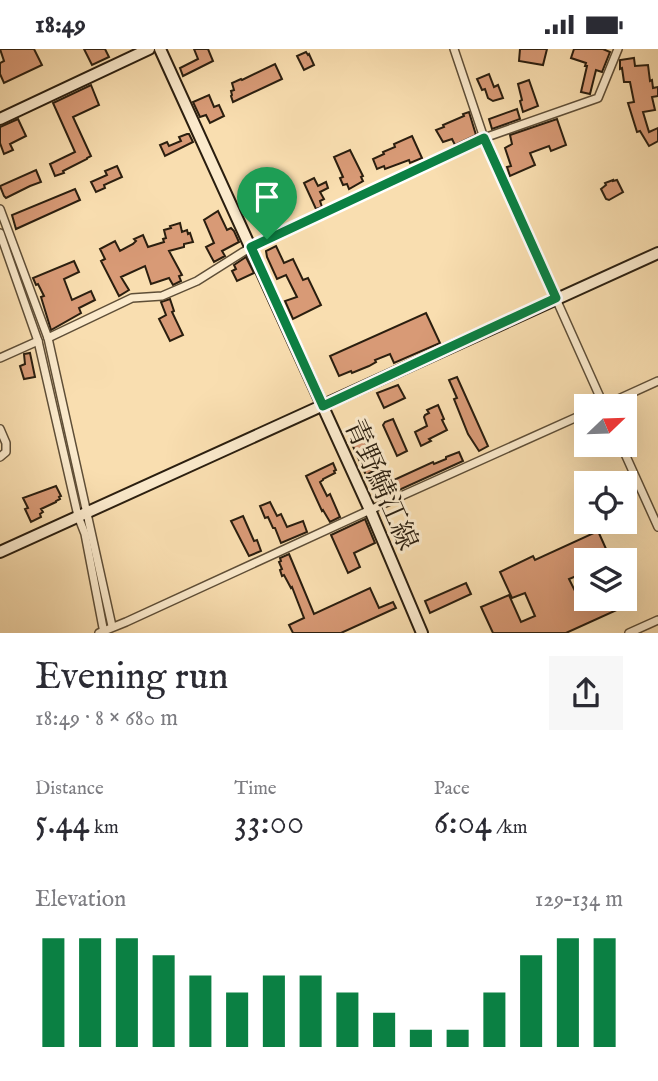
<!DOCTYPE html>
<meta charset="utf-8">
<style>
:root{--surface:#fff;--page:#f7f7f7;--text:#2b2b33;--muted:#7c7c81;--accent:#0b8043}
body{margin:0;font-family:"IM FELL English","Noto Serif JP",serif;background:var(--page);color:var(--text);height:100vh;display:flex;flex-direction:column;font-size:26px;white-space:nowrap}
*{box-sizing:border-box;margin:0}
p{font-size:23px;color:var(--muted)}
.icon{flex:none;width:38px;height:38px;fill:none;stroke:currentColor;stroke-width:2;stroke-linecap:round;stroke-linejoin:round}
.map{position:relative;height:584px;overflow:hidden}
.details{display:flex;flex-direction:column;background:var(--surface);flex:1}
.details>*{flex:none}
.needle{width:46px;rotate:67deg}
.tools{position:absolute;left:574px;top:345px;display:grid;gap:14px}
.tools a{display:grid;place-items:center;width:63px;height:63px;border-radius:0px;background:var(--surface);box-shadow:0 7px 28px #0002;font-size:35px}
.pin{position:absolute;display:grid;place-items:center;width:60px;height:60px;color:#fff;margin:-72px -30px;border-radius:50% 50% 50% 0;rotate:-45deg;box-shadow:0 0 7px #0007}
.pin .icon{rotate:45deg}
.round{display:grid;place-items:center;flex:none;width:74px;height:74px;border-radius:0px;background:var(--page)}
.headline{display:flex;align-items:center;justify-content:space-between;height:119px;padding:0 35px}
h1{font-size:38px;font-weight:600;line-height:52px}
.metrics{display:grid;grid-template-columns:repeat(3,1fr);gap:10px;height:119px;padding:7px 35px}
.metrics div{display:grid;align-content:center}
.metrics b{font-size:35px;font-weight:600}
.metrics small{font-size:19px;font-weight:400}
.metrics p{font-size:19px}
.chart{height:196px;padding:14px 35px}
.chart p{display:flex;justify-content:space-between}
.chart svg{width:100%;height:126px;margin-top:7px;stroke:var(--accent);stroke-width:6}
.status{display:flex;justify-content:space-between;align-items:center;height:49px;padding:0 35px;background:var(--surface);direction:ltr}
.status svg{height:19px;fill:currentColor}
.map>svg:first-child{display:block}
.building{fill:#d89a76;stroke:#2a1e0f;stroke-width:2}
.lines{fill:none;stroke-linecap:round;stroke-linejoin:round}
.street-casing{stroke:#5e4e37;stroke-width:10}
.secondary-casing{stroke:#2a1e0f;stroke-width:14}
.street{stroke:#fbeacc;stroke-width:7}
.secondary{stroke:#fbeacc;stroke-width:10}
.route-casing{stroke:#fff;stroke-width:14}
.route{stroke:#0b8043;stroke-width:9}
.labels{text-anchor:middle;stroke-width:6;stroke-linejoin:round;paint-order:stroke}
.street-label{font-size:28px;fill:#2a1e0f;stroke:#fbeacc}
</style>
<div class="status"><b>18:49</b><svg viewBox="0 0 49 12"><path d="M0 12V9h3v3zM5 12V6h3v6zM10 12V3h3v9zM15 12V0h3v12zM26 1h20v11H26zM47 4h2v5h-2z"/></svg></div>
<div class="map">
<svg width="658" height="584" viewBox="0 0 658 584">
<rect width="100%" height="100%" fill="#f9deb0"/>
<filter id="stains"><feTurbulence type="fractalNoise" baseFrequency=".00286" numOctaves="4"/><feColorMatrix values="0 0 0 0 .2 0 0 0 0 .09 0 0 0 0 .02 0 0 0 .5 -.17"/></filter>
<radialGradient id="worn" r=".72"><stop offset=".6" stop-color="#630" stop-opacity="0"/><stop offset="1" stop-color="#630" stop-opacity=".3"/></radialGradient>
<g class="building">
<polygon points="0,0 34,0 42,16 4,34 0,25 0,14 4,12"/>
<polygon points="84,0 105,0 109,8 92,16"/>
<polygon points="194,0 208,0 213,12 183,27 180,19 198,10"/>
<polygon points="520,0 547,0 543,16 519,12"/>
<polygon points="574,0 603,0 610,3 602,23 596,21 590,45 581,43 587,17 585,17 586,14 571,9"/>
<polygon points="306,3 308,6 309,5 314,16 304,21 297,7"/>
<polygon points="634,9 635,17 648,16 650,32 652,31 653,39 658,38 658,47 652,48 655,61 643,63 649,83 658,79 658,92 649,97 640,82 637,83 628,54 634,53 630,33 624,33 622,19 620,20 620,11"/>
<polygon points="275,15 282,30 233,53 231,47 232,46 231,42 234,41 232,34 241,30 242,31"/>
<polygon points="489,25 494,38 498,36 503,49 493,52 488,49 485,40 482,41 477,30"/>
<polygon points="529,31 538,57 523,63 520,52 522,51 518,35"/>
<polygon points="91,36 99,56 73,68 91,107 87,109 87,110 63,122 64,124 55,127 50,115 75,103 53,54"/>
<polygon points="209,46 214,58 219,56 224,67 210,74 206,66 200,68 193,53"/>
<polygon points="517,60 520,70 492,80 489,70"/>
<polygon points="469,63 476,86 455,96 452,90 443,93 436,81 444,78 443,76 464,67 463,65"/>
<polygon points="18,70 26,87 10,95 13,101 4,105 0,94 0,78"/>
<polygon points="557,70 566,96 551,102 549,97 530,104 535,116 510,127 507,118 511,117 505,99 512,95 510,86"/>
<polygon points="187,85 189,85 193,93 165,107 160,96 167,93 169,97 181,92 179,88"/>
<polygon points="412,87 422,109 410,114 409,111 385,120 384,117 377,120 373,110 384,105 383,103 395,98 394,95"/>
<polygon points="350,101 363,127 361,128 363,132 349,140 347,135 343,136 340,129 343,128 334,108"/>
<polygon points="117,117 122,128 104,136 105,139 96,143 91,133 107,126 105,122"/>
<polygon points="36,121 41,133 30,137 6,149 4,147 0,137"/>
<polygon points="314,129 318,137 326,133 328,139 320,143 324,150 320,152 322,158 316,160 304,134"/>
<polygon points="613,131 613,132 617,131 623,143 609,151 606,150 601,140 606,136 605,134"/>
<polygon points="75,140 80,151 16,180 12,166"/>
<polygon points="218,162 227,181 231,179 234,182 239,193 222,202 225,207 214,213 206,198 214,194 204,171"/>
<polygon points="180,174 182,183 187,181 188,185 190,184 193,193 184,195 184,198 169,202 182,226 179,227 181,232 173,236 169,229 151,235 145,217 121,228 129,241 119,247 101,212 105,210 100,200 115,192 120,202 133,195 136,192 134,190 143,186 148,198 164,193 163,190 166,189 164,181 171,179 170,177"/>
<polygon points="276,197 284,214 293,210 303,231 308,229 321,256 293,270 285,252 297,248 286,226 277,230 267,208 266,202"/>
<polygon points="246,208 254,224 237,232 232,222 236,220 234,216"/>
<polygon points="74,212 79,223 64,230 72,251 91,242 95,251 79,259 81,264 51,281 41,248 44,247 38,235 36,236 33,229"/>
<polygon points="170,250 174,262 172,263 183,286 170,292 159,270 166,266 161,253"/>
<polygon points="426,264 440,294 394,314 390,305 375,311 376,313 369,317 352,324 351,322 339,327 330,307"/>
<polygon points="30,304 35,328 24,330 20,317 25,315 24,305"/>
<polygon points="457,328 488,397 479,402 468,385 454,350 457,349 449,331"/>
<polygon points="398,336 405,349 384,359 377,344"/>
<polygon points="438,356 444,370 442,371 447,381 429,390 431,392 421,397 415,383 427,377 424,368 425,366 429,364 427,361"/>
<polygon points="393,370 407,402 397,407 383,376 385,373"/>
<polygon points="365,386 369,394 366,395 379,419 366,426 351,393"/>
<polygon points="459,403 463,412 377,451 372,441 433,413 434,415 446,410 446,408"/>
<polygon points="333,414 336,421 334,422 335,424 323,430 323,431 320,433 327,447 330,445 340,468 330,473 323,461 322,462 306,427"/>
<polygon points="56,437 61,447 59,448 60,450 56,452 56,453 41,460 43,463 40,465 41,468 31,473 25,460 28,459 23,449"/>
<polygon points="270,453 277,467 281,465 287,478 303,472 307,483 281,494 275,479 273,479 268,468 265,469 260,457"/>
<polygon points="243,467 254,492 257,491 261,502 249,507 231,472"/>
<polygon points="365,470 375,494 354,504 360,518 348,524 331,486"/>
<polygon points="598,482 611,511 586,511 586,523 569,530 576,544 586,539 586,550 628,550 630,555 566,584 493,584 481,558 509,546 521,573 535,567 525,544 512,549 500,523 533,507 535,511"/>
<polygon points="289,505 314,565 370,539 379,559 393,553 396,559 341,584 293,584 289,576 304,569 292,538 291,539 284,526 282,527 280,521 282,520 279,513 281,512 280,509"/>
<polygon points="466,534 471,545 430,564 425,552"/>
</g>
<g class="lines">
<g class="street-casing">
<g id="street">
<polyline points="454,0 484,89 604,357"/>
<polyline points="0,160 48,289 112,577"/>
<polyline points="0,184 38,292 78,467 85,485 104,584"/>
<polyline points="48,289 132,249 162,247 197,232 243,203 267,190 484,89 598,49 618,0"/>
<polyline points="0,309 38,292"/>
<polyline points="603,357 658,332"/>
<polyline points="0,380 6,394 6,403 0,408"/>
<polyline points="621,396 658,478"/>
<polyline points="99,584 126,573 370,461 586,364"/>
<polyline points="629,584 658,571"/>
</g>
</g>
<g class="secondary-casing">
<g id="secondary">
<polyline points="160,0 370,461 422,584"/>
<polyline points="0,70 149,0"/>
<polyline points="0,503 658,204"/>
</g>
</g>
<use href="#street" class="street"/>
<use href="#secondary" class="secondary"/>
</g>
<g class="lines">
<g class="route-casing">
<polygon id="route" points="484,89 556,249 323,357 251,198"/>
</g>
<use href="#route" class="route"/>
</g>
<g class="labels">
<g class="street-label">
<text transform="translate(382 435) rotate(66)" y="10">青野鯖江線</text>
</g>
</g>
<rect width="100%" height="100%" filter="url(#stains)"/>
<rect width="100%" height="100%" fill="url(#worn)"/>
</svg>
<div class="tools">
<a><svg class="needle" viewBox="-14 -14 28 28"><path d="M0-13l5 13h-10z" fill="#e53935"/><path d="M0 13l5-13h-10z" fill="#7c7c81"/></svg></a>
<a><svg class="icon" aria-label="locate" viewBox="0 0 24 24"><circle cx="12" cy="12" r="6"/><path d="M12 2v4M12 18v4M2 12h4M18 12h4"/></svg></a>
<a><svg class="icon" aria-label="layers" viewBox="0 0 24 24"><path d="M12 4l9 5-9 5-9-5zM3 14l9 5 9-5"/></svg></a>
</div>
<div class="pin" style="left:267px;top:190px;background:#1e9e55"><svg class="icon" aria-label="arrive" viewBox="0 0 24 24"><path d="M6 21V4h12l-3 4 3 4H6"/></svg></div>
</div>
<section class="details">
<div class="headline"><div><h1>Evening run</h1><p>18:49 · 8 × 680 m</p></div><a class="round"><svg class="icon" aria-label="share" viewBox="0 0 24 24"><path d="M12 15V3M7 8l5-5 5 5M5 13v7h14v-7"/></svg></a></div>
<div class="metrics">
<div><p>Distance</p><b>5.44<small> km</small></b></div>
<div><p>Time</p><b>33:00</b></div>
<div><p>Pace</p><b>6:04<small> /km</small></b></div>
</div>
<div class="chart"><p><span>Elevation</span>129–134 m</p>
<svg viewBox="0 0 160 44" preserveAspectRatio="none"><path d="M5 44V6M15 44V6M25 44V6M35 44V12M45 44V19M55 44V25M65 44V19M75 44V19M85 44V25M95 44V32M105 44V38M115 44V38M125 44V25M135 44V12M145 44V6M155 44V6"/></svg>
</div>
</section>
